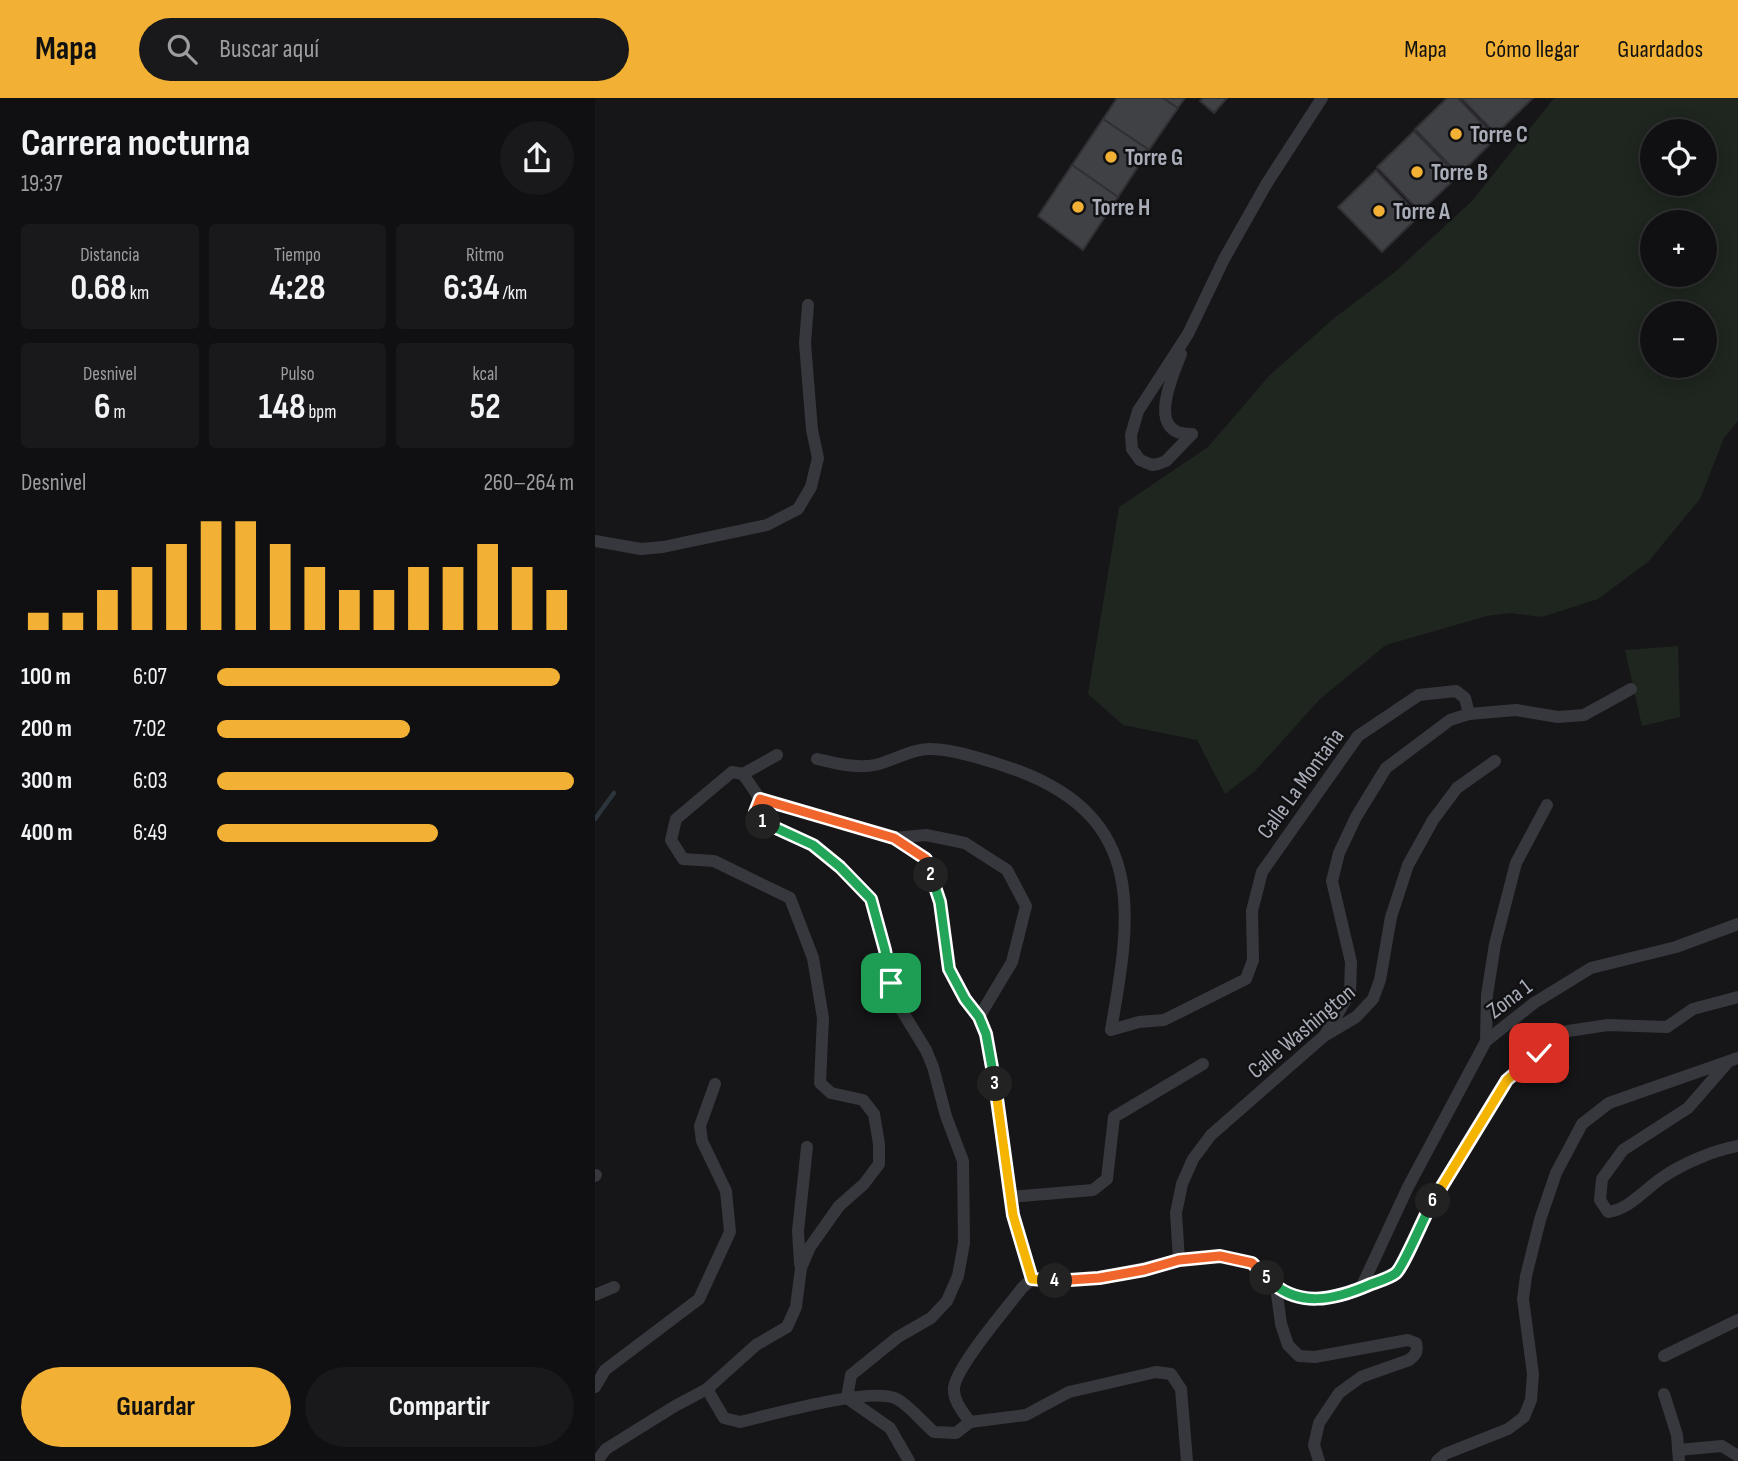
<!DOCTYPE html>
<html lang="es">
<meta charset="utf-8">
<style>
:root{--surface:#101012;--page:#19191b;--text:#f1f3f6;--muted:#9c9d9f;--line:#303032;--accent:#f2b134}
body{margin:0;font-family:"Sofia Sans Condensed",sans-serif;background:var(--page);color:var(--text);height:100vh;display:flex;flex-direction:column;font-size:26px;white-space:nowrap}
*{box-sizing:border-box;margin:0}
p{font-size:23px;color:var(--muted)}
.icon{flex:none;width:38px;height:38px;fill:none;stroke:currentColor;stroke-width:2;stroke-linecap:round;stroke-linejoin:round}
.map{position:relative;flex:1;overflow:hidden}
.drawer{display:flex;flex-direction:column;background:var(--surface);width:595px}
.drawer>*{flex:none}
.tools{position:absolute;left:1045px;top:21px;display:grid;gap:14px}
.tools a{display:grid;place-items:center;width:77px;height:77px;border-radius:50%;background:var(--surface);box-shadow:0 4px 18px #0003,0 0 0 2px var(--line);font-size:35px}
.pin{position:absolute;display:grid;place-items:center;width:60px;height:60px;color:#fff;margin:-30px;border-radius:14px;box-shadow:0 4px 10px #0006}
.km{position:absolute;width:35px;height:35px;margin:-18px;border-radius:50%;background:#222;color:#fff;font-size:19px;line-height:35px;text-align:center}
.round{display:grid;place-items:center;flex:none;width:74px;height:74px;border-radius:37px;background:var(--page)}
.overview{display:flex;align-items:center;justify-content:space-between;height:119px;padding:0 21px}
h1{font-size:38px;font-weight:700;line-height:52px}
.metrics{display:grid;grid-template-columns:repeat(3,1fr);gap:10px;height:119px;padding:7px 21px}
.metrics div{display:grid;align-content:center;border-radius:7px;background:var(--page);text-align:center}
.metrics b{font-size:35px;font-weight:700}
.metrics small{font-size:19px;font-weight:400}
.metrics p{font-size:19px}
.chart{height:196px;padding:14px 21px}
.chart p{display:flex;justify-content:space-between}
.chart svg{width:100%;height:126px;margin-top:7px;stroke:var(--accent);stroke-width:6}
.button{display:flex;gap:14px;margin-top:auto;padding:14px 21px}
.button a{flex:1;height:80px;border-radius:42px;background:var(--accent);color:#111;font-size:28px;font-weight:700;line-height:80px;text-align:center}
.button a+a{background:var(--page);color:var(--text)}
ul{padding:0 21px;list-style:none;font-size:23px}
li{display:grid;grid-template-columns:112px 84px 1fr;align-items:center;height:52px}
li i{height:18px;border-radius:9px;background:var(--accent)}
header{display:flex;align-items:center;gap:42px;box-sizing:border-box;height:98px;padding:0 35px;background:var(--accent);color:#111}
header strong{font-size:33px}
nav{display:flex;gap:38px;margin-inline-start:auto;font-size:24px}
.search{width:490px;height:63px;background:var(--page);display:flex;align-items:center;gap:18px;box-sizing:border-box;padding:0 24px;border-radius:38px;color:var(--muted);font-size:26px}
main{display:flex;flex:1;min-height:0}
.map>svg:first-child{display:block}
.green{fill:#1e261f;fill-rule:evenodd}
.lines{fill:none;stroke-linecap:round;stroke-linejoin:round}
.stream{stroke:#2c353c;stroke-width:4.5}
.building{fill:#404145;stroke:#303034;stroke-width:2}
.minor{stroke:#37383d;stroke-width:12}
.split-1-casing{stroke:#fff;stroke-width:14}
.split-2-casing{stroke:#fff;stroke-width:14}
.split-3-casing{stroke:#fff;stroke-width:14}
.split-4-casing{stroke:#fff;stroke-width:14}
.split-5-casing{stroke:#fff;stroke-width:14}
.split-6-casing{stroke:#fff;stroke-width:14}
.split-7-casing{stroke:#fff;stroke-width:14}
.split-1{stroke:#22a559;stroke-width:9}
.split-2{stroke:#f0652b;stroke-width:9}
.split-3{stroke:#22a559;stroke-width:9}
.split-4{stroke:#f5b400;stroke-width:9}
.split-5{stroke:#f0652b;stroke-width:9}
.split-6{stroke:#22a559;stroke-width:9}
.split-7{stroke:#f5b400;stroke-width:9}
.poi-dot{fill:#f2b134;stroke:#111113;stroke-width:2.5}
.labels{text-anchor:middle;stroke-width:5;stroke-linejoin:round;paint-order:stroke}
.poi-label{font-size:23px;font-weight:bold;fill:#a8adb8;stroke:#111113;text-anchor:start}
.street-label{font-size:23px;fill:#a8adb8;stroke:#111113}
</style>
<header>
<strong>Mapa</strong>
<div class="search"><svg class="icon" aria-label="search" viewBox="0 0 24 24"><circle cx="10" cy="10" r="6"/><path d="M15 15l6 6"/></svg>Buscar aquí</div>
<nav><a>Mapa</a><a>Cómo llegar</a><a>Guardados</a></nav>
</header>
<main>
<section class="drawer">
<div class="overview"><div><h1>Carrera nocturna</h1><p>19:37</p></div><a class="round"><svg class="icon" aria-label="share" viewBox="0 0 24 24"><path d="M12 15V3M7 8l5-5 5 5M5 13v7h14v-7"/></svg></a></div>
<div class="metrics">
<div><p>Distancia</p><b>0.68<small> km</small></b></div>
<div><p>Tiempo</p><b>4:28</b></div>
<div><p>Ritmo</p><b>6:34<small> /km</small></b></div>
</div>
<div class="metrics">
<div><p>Desnivel</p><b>6<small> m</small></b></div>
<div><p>Pulso</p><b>148<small> bpm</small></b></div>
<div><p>kcal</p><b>52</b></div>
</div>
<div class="chart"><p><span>Desnivel</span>260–264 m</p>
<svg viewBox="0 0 160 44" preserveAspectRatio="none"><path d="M5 44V38M15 44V38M25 44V30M35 44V22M45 44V14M55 44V6M65 44V6M75 44V14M85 44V22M95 44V30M105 44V30M115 44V22M125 44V22M135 44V14M145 44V22M155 44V30"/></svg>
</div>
<ul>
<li><b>100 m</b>6:07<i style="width:96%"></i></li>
<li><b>200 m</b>7:02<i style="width:54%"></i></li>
<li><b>300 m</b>6:03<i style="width:100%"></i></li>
<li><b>400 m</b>6:49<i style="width:62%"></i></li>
</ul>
<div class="button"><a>Guardar</a><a>Compartir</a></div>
</section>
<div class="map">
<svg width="1143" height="1363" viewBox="0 0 1143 1363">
<rect width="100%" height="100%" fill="#161618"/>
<g class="green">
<path d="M959 0H1143V323L1129 340 1105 401 1053 464 1003 501 947 519 915 515 892 518 791 547 725 601 660 673 630 696 602 642 528 627 493 596 524 409 613 349 674 278 738 221 800 174 877 103ZM1057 33H1110V86H1057ZM1057 124H1110V177H1057ZM1057 215H1110V268H1057Z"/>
<polygon points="1083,548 1085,619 1047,628 1030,552"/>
</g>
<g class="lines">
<polyline class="stream" points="0,721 19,695"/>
</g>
<g class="building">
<polygon points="522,0 568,0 583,10 554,52 508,21"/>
<polygon points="568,0 590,0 583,10"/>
<polygon points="608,0 632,0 619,15 605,3"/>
<polygon points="852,0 863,0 901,40 864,77 820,31"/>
<polygon points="866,0 938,0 901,36"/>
<polygon points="508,21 554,52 523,99 477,67"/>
<polygon points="819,33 863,78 825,114 782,69"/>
<polygon points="477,67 523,99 488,152 443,118"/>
<polygon points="781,72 824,118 787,154 743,109"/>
</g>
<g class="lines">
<g class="minor">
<path d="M586 256C577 279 550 338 597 336"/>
<polyline points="597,336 571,363 563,366 557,367 545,362 537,351 536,337 543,313 593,236 629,161 672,85 727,0"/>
<polyline points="0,443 46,451 68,449 172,427 203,411 216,389 223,360 217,332 210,245 213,207"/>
<path d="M222 661C241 665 262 671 280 667 298 663 318 650 336 651 359 651 402 665 424 673 553 722 536 819 516 932L544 924 569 922 651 881 658 862 657 813 667 774 763 638 824 597 861 593 870 600 874 616"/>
<polyline points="148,676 165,701 299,740 331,761 345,804 354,871 370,901 384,919 391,936 418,1117 437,1181"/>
<polyline points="148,676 182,657"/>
<polyline points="165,701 160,714 166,723 218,747 245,769 276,801 304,908 331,952 338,969 351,1018 368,1063 369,1145 363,1178 352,1203 336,1220 303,1239 256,1277 252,1300 295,1330 314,1363"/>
<polyline points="299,740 331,737 370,745 412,772 431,808 417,864 384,919"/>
<polyline points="731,935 755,895 756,864 737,783 744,755 761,719 791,670 855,622 874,616 921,612 963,619 989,617 1036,591"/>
<polyline points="891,943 892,897 900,846 921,765 952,707"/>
<path d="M1133 964 1093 1010 1028 1052 1007 1081 1005 1102 1013 1114C1035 1111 1050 1091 1068 1079 1089 1065 1117 1053 1143 1048"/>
<polyline points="0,1078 1,1077"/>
<polyline points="415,1099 498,1092 512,1081 519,1019 608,966"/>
<polyline points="584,1162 581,1115 587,1086 598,1061 616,1037 729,938 761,919 778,901 785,882 796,819 813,767 838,722 862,690 900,663"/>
<polyline points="205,1166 203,1133 212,1049"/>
<path d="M681 1189 686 1226 693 1247 704 1258 720 1259 813 1242 821 1245C823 1253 821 1257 814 1262L766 1279 744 1295 724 1325 719 1347 724 1363"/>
<polyline points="766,1190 813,1089 891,943 939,905 996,870 1081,849 1143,826"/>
<polyline points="0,1197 19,1189"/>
<polyline points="1069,1258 1143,1222"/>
<polyline points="0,1289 10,1272 104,1201 135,1134 131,1093 107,1043 105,1028 120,986"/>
<path d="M112 1291 129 1320 145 1324C175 1317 277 1288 302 1301 315 1308 327 1324 339 1334L361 1335 375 1324"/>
<polyline points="1069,1296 1082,1337 1084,1363"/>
<path d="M375 1324C368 1314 358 1303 359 1290 361 1269 412 1210 427 1190L437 1181 465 1183 504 1180 584 1162 625 1158 657 1165 681 1189 706 1200 721 1202 766 1190 802 1174 836 1106 912 982 944 955 973 933 1013 927 1072 929 1098 911 1143 899"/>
<polyline points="375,1324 431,1317 474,1294 561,1274 576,1276 586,1291 592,1363"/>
<polyline points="1083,1352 1127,1348 1143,1358"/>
<polyline points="2,1363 11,1351 80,1308 112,1291 161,1247 192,1229 201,1209 206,1170 215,1149 244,1108 269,1086 284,1066 284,1046 279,1016 268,1002 236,995 225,985 228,920 218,860 195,800 119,763 88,761 76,742 81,721 137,674 148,676"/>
<polyline points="842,1363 850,1356 913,1331 929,1319 936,1302 938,1276 928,1201 931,1178 945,1122 961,1075 987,1026 1014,1005 1143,960"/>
</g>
</g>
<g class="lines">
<g class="split-1-casing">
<polyline id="split-1" points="168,724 218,747 245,769 276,801 290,852 296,885"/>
</g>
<g class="split-2-casing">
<polyline id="split-2" points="168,724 160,714 165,701 299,740 331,761 336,777"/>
</g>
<g class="split-3-casing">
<polyline id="split-3" points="336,777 345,804 354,871 370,901 384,919 391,936 400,986"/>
</g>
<g class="split-4-casing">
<polyline id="split-4" points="400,986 418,1117 437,1181 460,1183"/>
</g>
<g class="split-5-casing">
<polyline id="split-5" points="460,1183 504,1180 549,1172 584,1162 625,1158 657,1165 672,1180"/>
</g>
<g class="split-6-casing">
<path id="split-6" d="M672 1180C702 1211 740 1202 776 1186 784 1183 795 1180 801 1175 809 1168 830 1116 838 1103"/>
</g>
<g class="split-7-casing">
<polyline id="split-7" points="838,1103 912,982 944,955"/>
</g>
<use href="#split-1" class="split-1"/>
<use href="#split-2" class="split-2"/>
<use href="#split-3" class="split-3"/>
<use href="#split-4" class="split-4"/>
<use href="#split-5" class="split-5"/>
<use href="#split-6" class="split-6"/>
<use href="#split-7" class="split-7"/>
</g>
<g class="poi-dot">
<circle cx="861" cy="36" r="7"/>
<circle cx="516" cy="59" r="7"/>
<circle cx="822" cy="74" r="7"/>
<circle cx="483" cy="109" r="7"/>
<circle cx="784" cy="113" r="7"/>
</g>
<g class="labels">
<g class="poi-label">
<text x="875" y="44">Torre C</text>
<text x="530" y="67">Torre G</text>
<text x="836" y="82">Torre B</text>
<text x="497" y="117">Torre H</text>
<text x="798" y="121">Torre A</text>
</g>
<g class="street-label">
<text transform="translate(705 685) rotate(-54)" y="8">Calle La Montaña</text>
<text transform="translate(914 900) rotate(-37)" y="8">Zona 1</text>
<text transform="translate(706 933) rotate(-40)" y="8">Calle Washington</text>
</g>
</g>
</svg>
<div class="tools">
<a><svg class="icon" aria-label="locate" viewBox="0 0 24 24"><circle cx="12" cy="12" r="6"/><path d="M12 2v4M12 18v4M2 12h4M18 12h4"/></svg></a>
<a>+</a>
<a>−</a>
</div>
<div class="pin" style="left:296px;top:885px;background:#1e9e55"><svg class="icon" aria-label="arrive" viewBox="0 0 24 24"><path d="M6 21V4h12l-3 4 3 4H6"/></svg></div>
<div class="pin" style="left:944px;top:955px;background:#d93025"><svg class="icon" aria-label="check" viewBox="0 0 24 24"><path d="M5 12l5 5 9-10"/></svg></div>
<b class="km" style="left:168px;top:724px">1</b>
<b class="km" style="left:336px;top:777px">2</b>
<b class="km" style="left:400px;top:986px">3</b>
<b class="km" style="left:460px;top:1183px">4</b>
<b class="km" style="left:672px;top:1180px">5</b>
<b class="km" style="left:838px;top:1103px">6</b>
</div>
</main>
